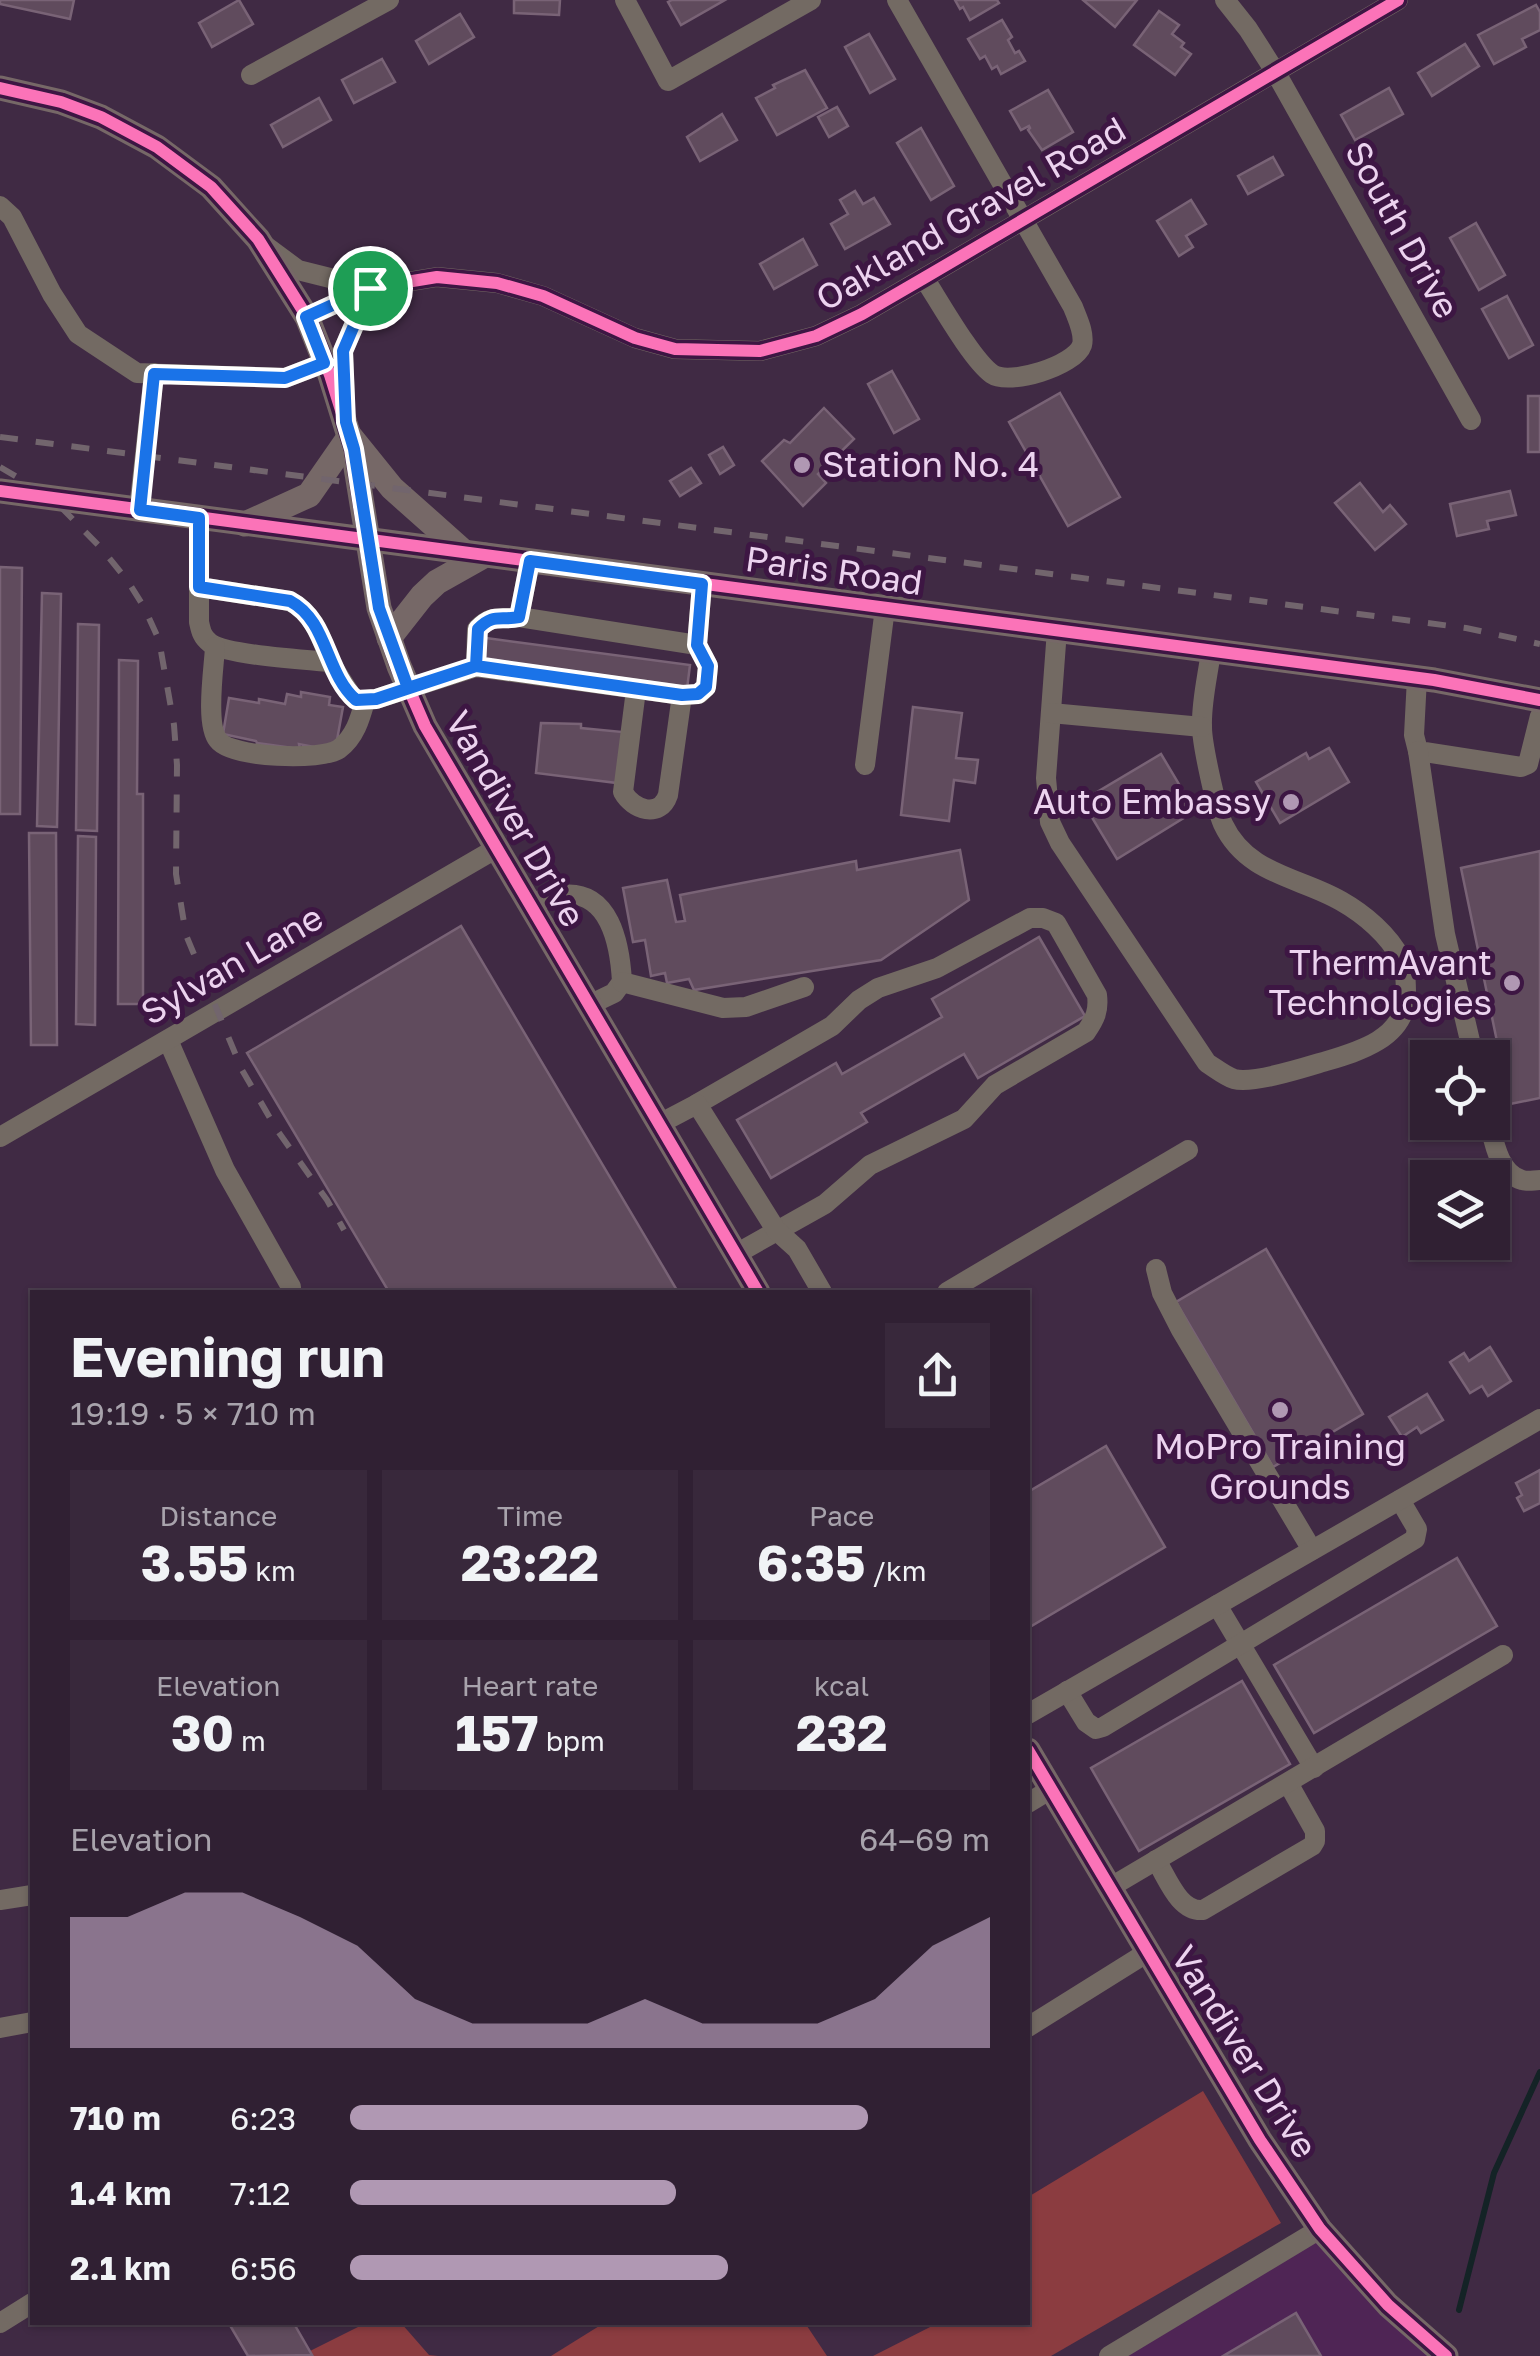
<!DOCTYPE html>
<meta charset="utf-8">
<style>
:root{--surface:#302033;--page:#38283b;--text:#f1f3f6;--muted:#a8a3ac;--line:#4b3e4e;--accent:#b098b3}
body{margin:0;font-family:"Golos Text",sans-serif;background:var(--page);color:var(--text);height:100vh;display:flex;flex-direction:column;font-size:38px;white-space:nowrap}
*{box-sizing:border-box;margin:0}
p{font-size:32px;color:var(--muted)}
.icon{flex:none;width:55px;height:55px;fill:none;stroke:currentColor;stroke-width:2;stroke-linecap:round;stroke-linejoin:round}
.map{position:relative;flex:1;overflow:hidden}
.drawer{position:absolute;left:30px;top:1290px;width:1000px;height:1035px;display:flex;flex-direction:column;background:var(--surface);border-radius:0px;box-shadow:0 2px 8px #0004,0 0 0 2px var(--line)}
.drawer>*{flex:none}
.buttons{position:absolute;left:1410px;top:1040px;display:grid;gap:20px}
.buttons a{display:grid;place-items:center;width:100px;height:100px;border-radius:0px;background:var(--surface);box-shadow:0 2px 8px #0004,0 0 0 2px var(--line);font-size:50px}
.pin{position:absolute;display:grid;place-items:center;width:85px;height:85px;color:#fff;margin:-42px;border:5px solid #fff;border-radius:50%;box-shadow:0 2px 10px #0007}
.round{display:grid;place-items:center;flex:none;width:105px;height:105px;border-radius:0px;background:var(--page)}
.overview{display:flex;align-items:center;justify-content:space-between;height:170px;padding:0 40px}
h1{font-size:55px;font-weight:700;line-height:75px}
.metrics{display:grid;grid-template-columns:repeat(3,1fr);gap:15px;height:170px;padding:10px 40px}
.metrics div{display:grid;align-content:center;border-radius:0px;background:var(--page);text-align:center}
.metrics b{font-size:50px;font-weight:700}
.metrics small{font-size:28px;font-weight:400}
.metrics p{font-size:28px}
.chart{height:280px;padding:20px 40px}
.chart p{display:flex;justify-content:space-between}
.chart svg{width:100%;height:180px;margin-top:10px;fill:var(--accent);opacity:.7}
ul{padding:0 40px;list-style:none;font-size:32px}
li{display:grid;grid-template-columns:160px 120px 1fr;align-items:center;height:75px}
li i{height:25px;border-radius:12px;background:var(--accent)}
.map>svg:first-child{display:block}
.built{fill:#4f2555}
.forest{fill:#8b3c40}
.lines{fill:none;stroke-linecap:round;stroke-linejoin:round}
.stream{stroke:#142326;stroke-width:6}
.building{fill:#604b5d;stroke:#796376;stroke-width:2.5}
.minor{stroke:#736a63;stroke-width:20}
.major{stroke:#766867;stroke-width:25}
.rail{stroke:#72656d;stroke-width:6;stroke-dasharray:18 18;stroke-linecap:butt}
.cycleway-casing{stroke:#3d1643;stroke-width:19}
.cycleway{stroke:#fb73b8;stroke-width:12}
.route-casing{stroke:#fff;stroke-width:20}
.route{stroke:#1a73e8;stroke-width:12}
.poi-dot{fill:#b098b3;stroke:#3d1643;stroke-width:4}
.labels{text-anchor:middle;stroke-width:10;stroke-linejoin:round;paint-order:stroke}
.street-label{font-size:35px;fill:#ecd3ef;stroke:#3d1643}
.poi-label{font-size:35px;fill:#ecd3ef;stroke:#3d1643;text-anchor:end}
</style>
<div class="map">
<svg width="1540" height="2356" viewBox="0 0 1540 2356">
<rect width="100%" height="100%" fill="#402a44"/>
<polygon class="built" points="1315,2237 1430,2356 1110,2356"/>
<g class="forest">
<polygon points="1203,2091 1281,2223 1051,2356 873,2356 938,2323 1028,2322 1028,2197"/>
<polygon points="368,2322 401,2323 429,2355 438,2356 300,2356"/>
<polygon points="604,2323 805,2323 827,2356 551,2356"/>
</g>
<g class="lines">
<polyline class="stream" points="1459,2310 1494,2173 1540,2072"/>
</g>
<g class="building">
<polygon points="0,0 74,0 70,19 0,4"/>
<polygon points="239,0 253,24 212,47 199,23"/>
<polygon points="514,0 560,0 559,15 514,13"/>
<polygon points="672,0 725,0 681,25 668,2"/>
<polygon points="955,0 997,0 999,3 970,20 963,7 960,9"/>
<polygon points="1083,0 1137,0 1115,27"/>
<polygon points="1536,5 1540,12 1540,30 1522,39 1526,47 1494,64 1478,35"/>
<polygon points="1159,11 1179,25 1172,34 1184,43 1181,47 1191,54 1175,75 1134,45"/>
<polygon points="460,14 474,37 429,64 416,41"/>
<polygon points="1002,20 1012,37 1008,40 1015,53 1019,51 1025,61 1001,74 997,66 992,69 985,56 980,59 968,39"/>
<polygon points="869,34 895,79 870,93 845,47"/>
<polygon points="1465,44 1479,66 1432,96 1418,73"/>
<polygon points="382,59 395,82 354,103 342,80"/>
<polygon points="805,70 827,108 777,135 756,98 775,88 773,85"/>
<polygon points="1389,88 1403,114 1355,140 1341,115"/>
<polygon points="1048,90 1073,132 1042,150 1028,130 1030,128 1029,126 1021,130 1010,111"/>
<polygon points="319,98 331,120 283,147 271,125"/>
<polygon points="837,107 848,126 829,137 818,117"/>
<polygon points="722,114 737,140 700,161 687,137"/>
<polygon points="921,128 954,186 931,200 897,143"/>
<polygon points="1273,157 1283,175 1248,194 1238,176"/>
<polygon points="855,191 863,204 874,198 890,224 845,249 831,224 848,214 840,200"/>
<polygon points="1191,200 1206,224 1186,236 1193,247 1179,256 1157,221"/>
<polygon points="1476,223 1505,275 1479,290 1450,238"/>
<polygon points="803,239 817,265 774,289 760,264"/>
<polygon points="1507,296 1533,345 1509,358 1482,309"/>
<polygon points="892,371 919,419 894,433 868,384"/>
<polygon points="1060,393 1120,497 1068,526 1009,422"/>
<rect x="1528" y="396" width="12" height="56"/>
<polygon points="824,408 854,439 818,474 826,483 803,506 762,461 784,440 790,443"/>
<polygon points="723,447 734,465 720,474 709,455"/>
<polygon points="691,468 701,483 680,496 670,481"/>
<polygon points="1360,483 1383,512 1390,505 1406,524 1375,550 1335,503"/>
<polygon points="1510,491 1516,515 1487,521 1489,529 1457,536 1450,504"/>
<polygon points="0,567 22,568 20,814 0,814"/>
<polygon points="42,593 61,594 57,827 37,826"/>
<polygon points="78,624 99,625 97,831 76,830"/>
<polygon points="486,638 690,665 687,689 483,662"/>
<polygon points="119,660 138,661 137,794 143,794 143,1004 118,1004"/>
<polygon points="301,692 330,697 329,705 343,707 335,751 299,744 300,749 257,743 256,741 223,734 229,698 259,703 259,699 285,704 287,694 301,697"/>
<polygon points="913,707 962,713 956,758 978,760 975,783 954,780 949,821 901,815"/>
<polygon points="541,723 581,724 581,728 623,732 617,783 536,773"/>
<polygon points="1329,748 1349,782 1280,823 1256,782 1306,753 1309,759"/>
<polygon points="1161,754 1195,811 1117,859 1082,801"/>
<polygon points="29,833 56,833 57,1045 31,1045"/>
<polygon points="78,836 96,837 95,1025 76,1024"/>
<polygon points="960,850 969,900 881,960 694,990 689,979 667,983 665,973 651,976 645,940 633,942 623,888 667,880 676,922 685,921 680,895 856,861 857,870"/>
<polygon points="1540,851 1540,1098 1510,1104 1461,868"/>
<polygon points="461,926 678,1292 389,1292 247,1053"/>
<polygon points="1039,937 1085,1016 978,1078 964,1054 861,1113 867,1122 771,1178 737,1120 836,1063 842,1074 942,1017 932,999"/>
<polygon points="1266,1249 1363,1414 1273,1467 1176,1302"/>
<polygon points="1490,1347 1511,1381 1488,1396 1482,1386 1470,1393 1450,1362 1464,1353 1469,1361"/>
<polygon points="1427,1394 1443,1420 1421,1433 1417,1427 1402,1437 1389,1417"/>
<polygon points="1106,1446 1165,1547 1028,1628 1028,1492"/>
<polygon points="1540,1470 1540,1503 1524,1511 1517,1498 1522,1495 1516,1483"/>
<polygon points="1457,1558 1497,1626 1314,1733 1274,1665"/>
<polygon points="1242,1681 1290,1764 1139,1851 1091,1768"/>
<polygon points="1296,2313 1321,2356 1223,2356"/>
<polygon points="228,2322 293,2322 312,2355 248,2356"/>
</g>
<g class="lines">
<g class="minor">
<polyline points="625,0 668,81 811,0"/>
<path d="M897 0 1073 307C1077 318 1085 333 1082 345 1075 366 1009 386 992 374 972 360 939 301 924 278"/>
<polyline points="1225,0 1248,29 1276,73 1471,420"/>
<polyline points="251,75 389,0"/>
<polyline points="0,206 12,217 52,294 78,334 137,373 285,378 324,363"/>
<polyline points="267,247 298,270 370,288"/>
<polyline points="307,317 370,288 437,277 497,283 543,296 635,338 675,349 760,351 816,336 862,314 924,278 1398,0"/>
<polyline points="345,405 343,351 370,288"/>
<polyline points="139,509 154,373"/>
<path d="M199 517V622C201 631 202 637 210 643 226 655 307 660 330 662L351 695 357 701 376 699 476 667 682 695 699 694 706 687 708 666 697 645 702 584"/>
<path d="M199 587 290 601C314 614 322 638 330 662"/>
<polyline points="519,617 697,645"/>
<path d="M1057 630 1046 778 1050 822 1060 843 1207 1063C1215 1068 1225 1076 1234 1079 1253 1084 1303 1068 1323 1062 1357 1052 1405 1039 1406 996 1406 985 1406 969 1401 959 1389 935 1364 914 1341 901 1300 877 1247 875 1223 824 1216 808 1202 744 1202 727 1201 702 1208 675 1211 651"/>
<path d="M215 647C214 668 205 724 218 740 231 758 322 761 339 749 355 737 360 719 365 701"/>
<path d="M476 667 477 629C493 613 499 621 519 617L530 561"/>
<polyline points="1417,678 1414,735 1418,751 1521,767 1528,764 1540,716"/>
<path d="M636 690 623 792C633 810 660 819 668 795L682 695"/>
<polyline points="1051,713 1202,727"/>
<polyline points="1418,751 1445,934 1474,1058"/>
<polyline points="865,765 885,608"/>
<path d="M530 903C540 901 551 896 561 895 610 888 620 945 622 982L614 993 589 1005"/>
<polyline points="622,982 723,1008 746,1007 804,987"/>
<polyline points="168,1040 225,1170 291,1287"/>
<path d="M697 1104 832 1026 859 1000 878 988 937 968 1030 918H1043L1056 923 1097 995C1099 1011 1095 1019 1086 1032L995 1085 964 1119 870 1165 825 1204 736 1254"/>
<path d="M1489 1122C1494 1142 1499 1174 1522 1180 1528 1182 1534 1180 1540 1180"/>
<polyline points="659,1124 697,1104 776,1230 797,1249 822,1292"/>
<polyline points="0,1137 497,848"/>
<polyline points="1156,1269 1162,1293 1181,1330 1312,1550"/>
<polyline points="947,1292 1188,1150"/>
<polyline points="1217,1605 1314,1768"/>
<polyline points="1067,1691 1086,1722 1096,1729 1103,1727 1415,1539 1417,1529 1400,1500"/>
<polyline points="1028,1714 1540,1419"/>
<polyline points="1028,1803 1051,1789"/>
<path d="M1156 1860C1168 1879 1179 1912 1203 1910L1312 1846 1315 1841V1831L1288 1783"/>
<polyline points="1109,1888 1503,1655"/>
<polyline points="0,1900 32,1895"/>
<polyline points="1028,2027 1148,1952"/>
<polyline points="0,2028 32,2022"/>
<polyline points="0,2323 32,2303"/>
<polyline points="1109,2356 1320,2229"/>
</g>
<g class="major">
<polyline points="0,88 61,102 101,117 157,147 211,187 258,239 307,317 330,375 353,449 379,608 399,666 425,726 758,1292"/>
<polyline points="0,491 1434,680 1540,700"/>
<polyline points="245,524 309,495 350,436 392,488 464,552"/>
<polyline points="389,638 422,596 437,582 485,555"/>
<polyline points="1028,1750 1260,2140 1320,2229 1388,2305 1446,2356"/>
</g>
<g class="rail">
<polyline points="0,437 1466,628 1540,644"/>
<polyline points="0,467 51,497 101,548 127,580 144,607 159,640 174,725 177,765 176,874 186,935 242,1070 277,1130 327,1200 344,1230"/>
</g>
<g class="cycleway-casing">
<g id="cycleway">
<polyline points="0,88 61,102 101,117 157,147 211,187 258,239 307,317 330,375 353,449 379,608 399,666 425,726 758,1292"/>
<polyline points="370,288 437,277 497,283 543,296 635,338 675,349 760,351 816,336 862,314 924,278 1398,0"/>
<polyline points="0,491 1434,680 1540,700"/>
<polyline points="1028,1750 1260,2140 1320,2229 1388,2305 1446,2356"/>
</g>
</g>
<use href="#cycleway" class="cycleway"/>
</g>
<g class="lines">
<g class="route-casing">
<path id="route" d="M370 288 343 351 346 422 354 449 379 608 408 688 476 666 478 629C494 613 499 621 519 617L530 561 702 584 697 645 708 666 706 687 698 694 682 695 476 666 376 699 356 700C325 673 328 621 290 601L199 587V518L140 510 154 374 285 378 324 363 306 317 370 288"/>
</g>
<use href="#route" class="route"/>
</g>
<g class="poi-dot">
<circle cx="802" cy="465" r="10"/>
<circle cx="1291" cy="802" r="10"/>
<circle cx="1512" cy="983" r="10"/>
<circle cx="1280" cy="1410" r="10"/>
</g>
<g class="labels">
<g class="street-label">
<text transform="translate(971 214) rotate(-30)" y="12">Oakland Gravel Road</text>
<text transform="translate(1402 230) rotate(61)" y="12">South Drive</text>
<text transform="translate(834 571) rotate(8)" y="12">Paris Road</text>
<text transform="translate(515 819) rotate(60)" y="12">Vandiver Drive</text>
<text transform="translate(232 965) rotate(-30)" y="12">Sylvan Lane</text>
<text transform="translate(1244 2052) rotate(58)" y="12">Vandiver Drive</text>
</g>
<g class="poi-label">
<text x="822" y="477" text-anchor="start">Station No. 4</text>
<text x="1271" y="814">Auto Embassy</text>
<text x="1492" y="975">ThermAvant<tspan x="1492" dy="40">Technologies</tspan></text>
<text x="1280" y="1459" text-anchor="middle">MoPro Training<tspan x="1280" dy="40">Grounds</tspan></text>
</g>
</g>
</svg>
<div class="buttons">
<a><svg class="icon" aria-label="locate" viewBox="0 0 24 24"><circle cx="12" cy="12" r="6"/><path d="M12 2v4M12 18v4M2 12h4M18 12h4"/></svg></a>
<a><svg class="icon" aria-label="layers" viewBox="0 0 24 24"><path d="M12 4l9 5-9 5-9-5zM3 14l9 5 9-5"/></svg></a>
</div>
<div class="pin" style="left:370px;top:288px;background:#1e9e55"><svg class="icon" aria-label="arrive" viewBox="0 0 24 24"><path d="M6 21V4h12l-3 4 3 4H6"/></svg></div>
<section class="drawer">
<div class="overview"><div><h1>Evening run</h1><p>19:19 · 5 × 710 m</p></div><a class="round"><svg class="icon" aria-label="share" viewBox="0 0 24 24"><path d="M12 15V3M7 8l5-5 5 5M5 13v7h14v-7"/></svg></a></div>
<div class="metrics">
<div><p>Distance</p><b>3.55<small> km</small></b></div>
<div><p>Time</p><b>23:22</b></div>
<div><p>Pace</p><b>6:35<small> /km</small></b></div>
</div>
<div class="metrics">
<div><p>Elevation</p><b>30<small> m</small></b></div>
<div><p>Heart rate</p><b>157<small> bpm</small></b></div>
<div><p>kcal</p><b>232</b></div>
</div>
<div class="chart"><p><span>Elevation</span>64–69 m</p>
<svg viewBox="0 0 160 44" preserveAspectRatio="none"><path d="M0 44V12L10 12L20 6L30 6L40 12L50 19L60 32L70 38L80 38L90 38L100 32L110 38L120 38L130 38L140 32L150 19L160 12V44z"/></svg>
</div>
<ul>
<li><b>710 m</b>6:23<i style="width:81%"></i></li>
<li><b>1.4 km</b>7:12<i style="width:51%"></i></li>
<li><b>2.1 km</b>6:56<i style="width:59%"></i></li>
</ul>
</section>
</div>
